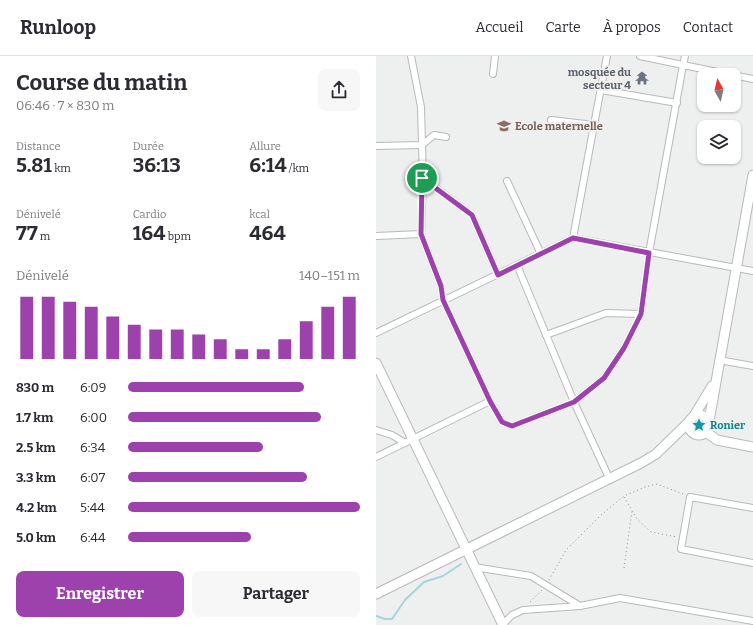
<!DOCTYPE html>
<html lang="fr">
<meta charset="utf-8">
<style>
:root{--surface:#fff;--page:#f7f7f7;--text:#2b2b33;--muted:#7c7c81;--line:#e1e1e2;--accent:#9d42ad}
body{margin:0;font-family:Bitter,serif;background:var(--page);color:var(--text);height:100vh;display:flex;flex-direction:column;font-size:15px;white-space:nowrap}
*{box-sizing:border-box;margin:0}
p{font-size:13px;color:var(--muted)}
.icon{flex:none;width:22px;height:22px;fill:none;stroke:currentColor;stroke-width:2;stroke-linecap:round;stroke-linejoin:round}
.map{position:relative;flex:1;overflow:hidden}
.side{display:flex;flex-direction:column;background:var(--surface);width:376px}
.side>*{flex:none}
.needle{width:26px;rotate:352deg}
.controls{position:absolute;left:321px;top:12px;display:grid;gap:8px}
.controls a{display:grid;place-items:center;width:44px;height:44px;border-radius:8px;background:var(--surface);box-shadow:0 1px 3px #0004;font-size:20px}
.pin{position:absolute;display:grid;place-items:center;width:34px;height:34px;color:#fff;margin:-17px;border:2px solid #fff;border-radius:50%;box-shadow:0 1px 4px #0007}
.round{display:grid;place-items:center;flex:none;width:42px;height:42px;border-radius:8px;background:var(--page)}
.summary{display:flex;align-items:center;justify-content:space-between;height:68px;padding:0 16px}
h1{font-size:22px;font-weight:700;line-height:30px}
.stats{display:grid;grid-template-columns:repeat(3,1fr);gap:6px;height:68px;padding:4px 16px}
.stats div{display:grid;align-content:center}
.stats b{font-size:20px;font-weight:700}
.stats small{font-size:11px;font-weight:400}
.stats p{font-size:11px}
.chart{height:112px;padding:8px 16px}
.chart p{display:flex;justify-content:space-between}
.chart svg{width:100%;height:72px;margin-top:4px;stroke:var(--accent);stroke-width:6}
.primary-button{display:flex;gap:8px;margin-top:auto;padding:8px 16px}
.primary-button a{flex:1;height:46px;border-radius:8px;background:var(--accent);color:#fff;font-size:16px;font-weight:700;line-height:46px;text-align:center}
.primary-button a+a{background:var(--page);color:var(--text)}
ul{padding:0 16px;list-style:none;font-size:13px}
li{display:grid;grid-template-columns:64px 48px 1fr;align-items:center;height:30px}
li i{height:10px;border-radius:5px;background:var(--accent)}
header{display:flex;align-items:center;gap:24px;box-sizing:border-box;height:56px;padding:0 20px;background:var(--surface);border-bottom:1px solid var(--line)}
header strong{font-size:19px}
nav{display:flex;gap:22px;margin-inline-start:auto;font-size:14px}
main{display:flex;flex:1;min-height:0}
.map>svg:first-child{display:block}
.lines{fill:none;stroke-linecap:round;stroke-linejoin:round}
.stream{stroke:#a5d6dc;stroke-width:2}
.street-casing{stroke:#b8b9ba;stroke-width:8}
.secondary-casing{stroke:#b8b9ba;stroke-width:11}
.path{stroke:#8e8e8e;stroke-width:1;stroke-dasharray:1 3;stroke-linecap:butt}
.street{stroke:#fff;stroke-width:6}
.secondary{stroke:#fff;stroke-width:9}
.route-casing{stroke:#fff;stroke-width:8}
.route{stroke:#9d42ad;stroke-width:5}
.labels{text-anchor:middle;stroke-width:4;stroke-linejoin:round;paint-order:stroke}
.worship-label{font-size:11px;font-weight:bold;fill:#5b616d;stroke:#eeefef;text-anchor:end}
.education-label{font-size:11px;font-weight:bold;fill:#785e54;stroke:#eeefef;text-anchor:start}
.culture-label{font-size:11px;font-weight:bold;fill:#0d838f;stroke:#eeefef;text-anchor:start}
</style>
<header>
<strong>Runloop</strong>
<nav><a>Accueil</a><a>Carte</a><a>À propos</a><a>Contact</a></nav>
</header>
<main>
<section class="side">
<div class="summary"><div><h1>Course du matin</h1><p>06:46 · 7 × 830 m</p></div><a class="round"><svg class="icon" aria-label="share" viewBox="0 0 24 24"><path d="M12 15V3M7 8l5-5 5 5M5 13v7h14v-7"/></svg></a></div>
<div class="stats">
<div><p>Distance</p><b>5.81<small> km</small></b></div>
<div><p>Durée</p><b>36:13</b></div>
<div><p>Allure</p><b>6:14<small> /km</small></b></div>
</div>
<div class="stats">
<div><p>Dénivelé</p><b>77<small> m</small></b></div>
<div><p>Cardio</p><b>164<small> bpm</small></b></div>
<div><p>kcal</p><b>464</b></div>
</div>
<div class="chart"><p><span>Dénivelé</span>140–151 m</p>
<svg viewBox="0 0 160 44" preserveAspectRatio="none"><path d="M5 44V6M15 44V6M25 44V9M35 44V12M45 44V18M55 44V23M65 44V26M75 44V26M85 44V29M95 44V32M105 44V38M115 44V38M125 44V32M135 44V21M145 44V12M155 44V6"/></svg>
</div>
<ul>
<li><b>830 m</b>6:09<i style="width:76%"></i></li>
<li><b>1.7 km</b>6:00<i style="width:83%"></i></li>
<li><b>2.5 km</b>6:34<i style="width:58%"></i></li>
<li><b>3.3 km</b>6:07<i style="width:77%"></i></li>
<li><b>4.2 km</b>5:44<i style="width:100%"></i></li>
<li><b>5.0 km</b>6:44<i style="width:53%"></i></li>
</ul>
<div class="primary-button"><a>Enregistrer</a><a>Partager</a></div>
</section>
<div class="map">
<svg width="377" height="569" viewBox="0 0 377 569">
<rect width="100%" height="100%" fill="#eeefef"/>
<g class="lines">
<polyline class="stream" points="0,560 9,563 16,563 29,544 48,526 67,520 85,508"/>
<g class="street-casing">
<g id="street">
<polyline points="264,0 307,9 309,0"/>
<polyline points="117,18 119,0"/>
<polyline points="225,34 301,47"/>
<polyline points="175,64 218,69 197,182"/>
<polyline points="218,69 231,0"/>
<polyline points="70,81 58,79 46,89 47,122 45,178 65,230 67,244 114,345 126,366 136,370 198,346 228,322 248,292 265,258 273,197 307,9 377,23"/>
<polyline points="0,90 46,89 45,51 35,0"/>
<polyline points="47,122 96,159 122,219"/>
<polyline points="131,125 165,198"/>
<polyline points="0,180 45,178"/>
<polyline points="141,209 198,346 234,424"/>
<polyline points="0,277 197,182 377,215"/>
<polyline points="170,279 230,257 265,258"/>
<polyline points="343,304 377,310"/>
<polyline points="0,374 16,379 29,387"/>
<polyline points="0,401 114,345"/>
<polyline points="377,452 314,441 305,493 377,507"/>
<polyline points="98,511 155,520 204,550"/>
<polyline points="127,568 136,559 147,554 204,550 244,542 377,565"/>
</g>
</g>
<g class="secondary-casing">
<g id="secondary">
<polyline points="0,307 127,569"/>
<circle cx="323" cy="369" r="10"/>
<polyline points="318,360 336,330"/>
<polyline points="333,365 377,119"/>
<polyline points="330,376 341,384 377,391"/>
<polyline points="0,538 265,407 280,398 314,365"/>
</g>
</g>
<g class="path">
<polyline points="248,441 261,463 275,476 301,481"/>
<polyline points="248,512 256,455"/>
<polyline points="173,524 190,494 224,460 248,440 269,431 281,428 307,438"/>
<polyline points="154,546 166,534"/>
</g>
<use href="#street" class="street"/>
<use href="#secondary" class="secondary"/>
</g>
<g class="lines">
<g class="route-casing">
<polygon id="route" points="46,122 96,159 122,219 197,182 273,197 265,258 248,292 228,322 198,346 136,370 126,366 114,345 67,244 65,230 45,178"/>
</g>
<use href="#route" class="route"/>
</g>
<defs>
<g id="temple-bare" transform="scale(1.08)"><path d="M0-6L5-2H3V0L6.5 2.5H4V6H1.5V3h-3V6H-4V2.5H-6.5L-3 0V-2H-5Z" fill="#6b7280" stroke="#eeefef" stroke-width="2.5" paint-order="stroke"/></g>
<g id="school-bare" transform="scale(1.08)"><path d="M0-5L7-2L0 1L-7-2ZM-4 1L0 2.5L4 1V4Q0 6-4 4Z" fill="#8d6e63" stroke="#eeefef" stroke-width="2.5" paint-order="stroke"/></g>
<g id="sight-bare" transform="scale(1.08)"><path d="M0-6L1.8-2.2L6-1.7L2.9 1.2L3.7 5.4L0 3.3L-3.7 5.4L-2.9 1.2L-6-1.7L-1.8-2.2Z" fill="#0f9aa8" stroke="#eeefef" stroke-width="2.5" paint-order="stroke"/></g>
</defs>
<g fill-rule="evenodd">
<use href="#temple-bare" x="266" y="22"/>
<use href="#school-bare" x="128" y="70"/>
<use href="#sight-bare" x="323" y="369"/>
</g>
<g class="labels">
<g class="worship-label">
<text x="255" y="20">mosquée du<tspan x="255" dy="13">secteur 4</tspan></text>
</g>
<g class="education-label">
<text x="139" y="74">Ecole maternelle</text>
</g>
<g class="culture-label">
<text x="334" y="373">Ronier</text>
</g>
</g>
</svg>
<div class="controls">
<a><svg class="needle" viewBox="-14 -14 28 28"><path d="M0-13l5 13h-10z" fill="#e53935"/><path d="M0 13l5-13h-10z" fill="#7c7c81"/></svg></a>
<a><svg class="icon" aria-label="layers" viewBox="0 0 24 24"><path d="M12 4l9 5-9 5-9-5zM3 14l9 5 9-5"/></svg></a>
</div>
<div class="pin" style="left:46px;top:122px;background:#1e9e55"><svg class="icon" aria-label="arrive" viewBox="0 0 24 24"><path d="M6 21V4h12l-3 4 3 4H6"/></svg></div>
</div>
</main>
